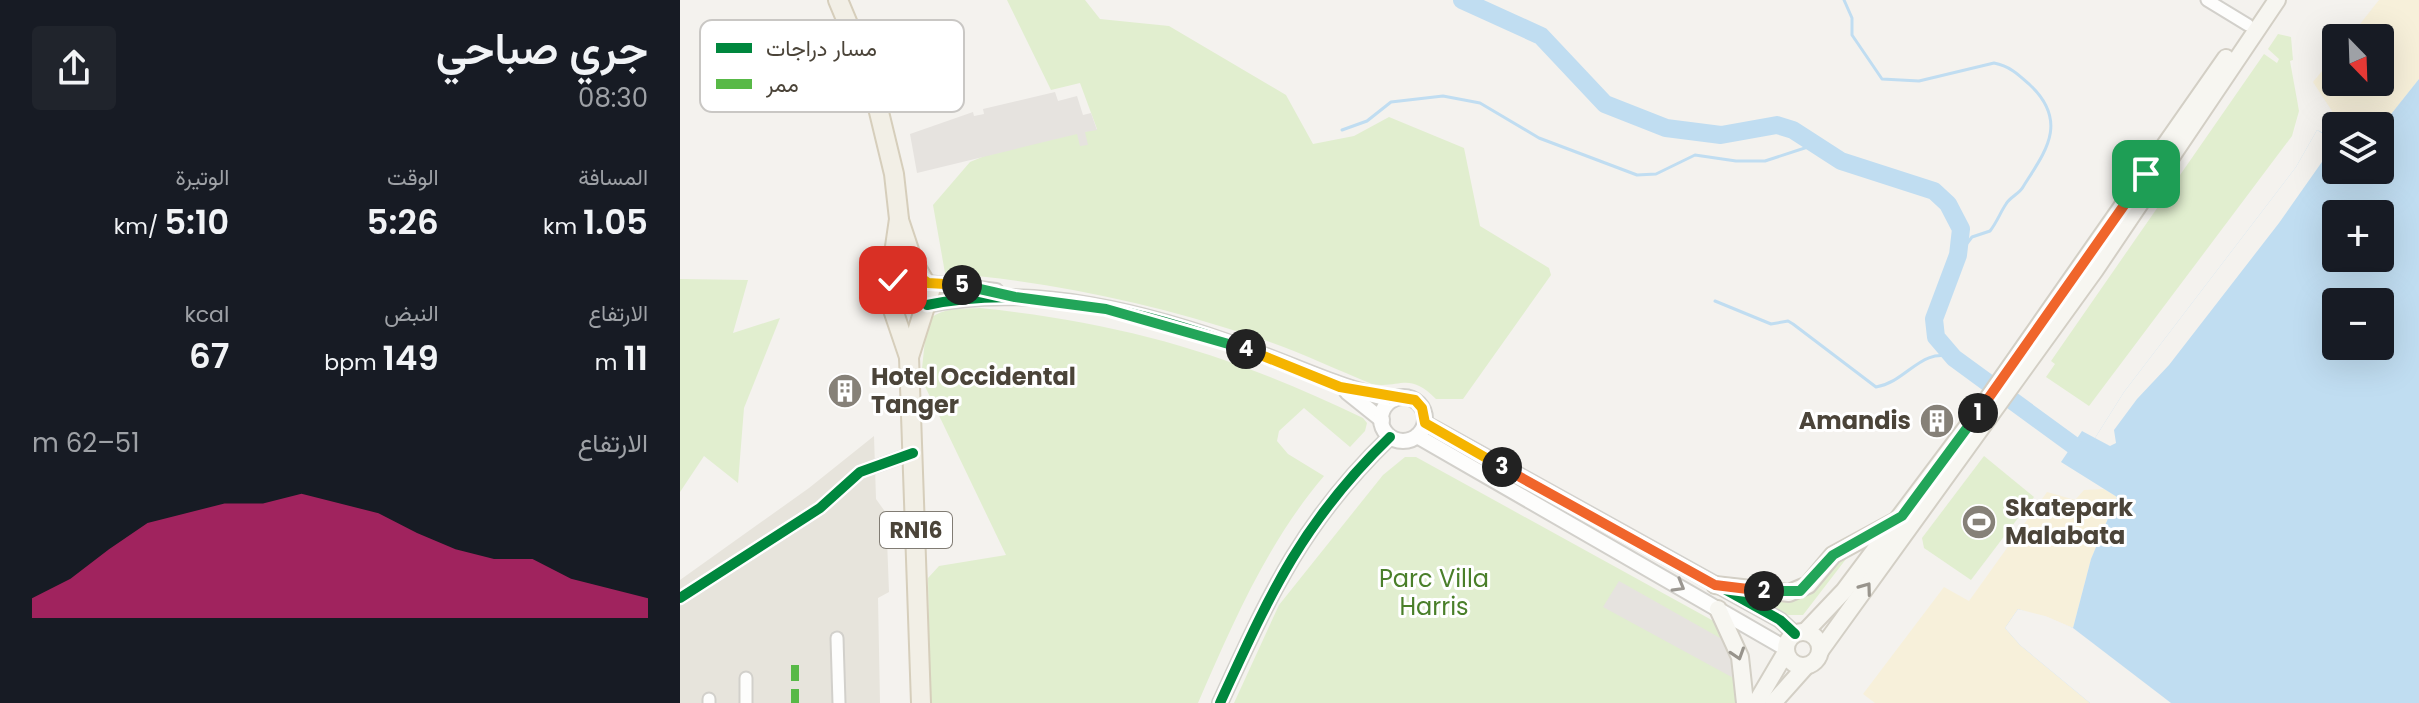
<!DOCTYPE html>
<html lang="ar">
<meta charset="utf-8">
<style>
:root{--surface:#171b24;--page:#20242c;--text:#f1f3f6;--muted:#9ea1a6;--accent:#db2777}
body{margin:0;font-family:Poppins,Vazirmatn,sans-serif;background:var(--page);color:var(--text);direction:rtl;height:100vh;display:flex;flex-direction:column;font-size:30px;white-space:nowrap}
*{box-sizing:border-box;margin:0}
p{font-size:26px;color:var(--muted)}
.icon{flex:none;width:44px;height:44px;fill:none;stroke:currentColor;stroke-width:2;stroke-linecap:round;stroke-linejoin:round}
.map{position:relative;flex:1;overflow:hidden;direction:ltr}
.drawer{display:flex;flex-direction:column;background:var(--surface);width:680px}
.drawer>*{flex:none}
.needle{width:52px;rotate:157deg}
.controls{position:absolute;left:1642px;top:24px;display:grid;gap:16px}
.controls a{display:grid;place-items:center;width:72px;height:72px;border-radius:8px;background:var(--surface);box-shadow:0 8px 32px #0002;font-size:40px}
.pin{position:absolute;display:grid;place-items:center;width:68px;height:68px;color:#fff;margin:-34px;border-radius:16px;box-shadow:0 4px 12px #0006}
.km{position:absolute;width:40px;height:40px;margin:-20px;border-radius:50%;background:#222;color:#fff;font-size:22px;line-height:40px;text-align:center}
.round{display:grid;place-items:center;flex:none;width:84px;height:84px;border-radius:8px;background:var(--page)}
.head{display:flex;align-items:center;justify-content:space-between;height:136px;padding:0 32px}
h1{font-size:44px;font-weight:600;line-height:60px}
.metrics{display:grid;grid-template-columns:repeat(3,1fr);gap:12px;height:136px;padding:8px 32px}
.metrics div{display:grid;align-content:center}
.metrics b{font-size:34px;font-weight:600}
.metrics small{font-size:22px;font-weight:400}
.metrics p{font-size:22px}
.chart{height:224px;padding:16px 32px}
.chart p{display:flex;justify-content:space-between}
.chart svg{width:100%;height:144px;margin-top:8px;fill:var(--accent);opacity:.7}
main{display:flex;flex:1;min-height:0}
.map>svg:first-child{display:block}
.residential{fill:#e7e4dc}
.green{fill:#e1eecf}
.sand{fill:#f7f0da}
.parking{fill:#e6e3df}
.water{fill:#c0ddf1;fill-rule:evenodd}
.pier{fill:#f4f2ee}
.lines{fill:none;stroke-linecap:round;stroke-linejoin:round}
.stream{stroke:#c0ddf1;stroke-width:3}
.river{stroke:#c0ddf1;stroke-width:18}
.minor-casing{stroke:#d2d0cb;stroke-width:15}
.tertiary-casing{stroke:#d2d0cb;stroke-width:18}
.secondary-casing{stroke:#d3cfc5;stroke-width:20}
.primary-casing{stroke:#d6cebb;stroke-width:22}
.minor{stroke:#fdfdfc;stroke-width:11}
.tertiary{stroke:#fdfdfc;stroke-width:14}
.secondary{stroke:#f7f6f1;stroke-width:16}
.primary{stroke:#f2efe6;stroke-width:18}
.quiet{stroke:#58b947;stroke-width:8;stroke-dasharray:16 8;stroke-linecap:butt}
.cycleway-casing{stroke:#fff;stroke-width:15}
.cycleway{stroke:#00873e;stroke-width:10}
.oneway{stroke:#9b9791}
.oneway2{stroke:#98948c}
.split-1-casing{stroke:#fff;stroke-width:16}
.split-2-casing{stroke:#fff;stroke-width:16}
.split-3-casing{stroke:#fff;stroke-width:16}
.split-4-casing{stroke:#fff;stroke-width:16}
.split-5-casing{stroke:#fff;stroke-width:16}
.split-6-casing{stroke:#fff;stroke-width:16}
.split-1{stroke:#f0652b;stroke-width:10}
.split-2{stroke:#22a559;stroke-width:10}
.split-3{stroke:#f0652b;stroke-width:10}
.split-4{stroke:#f5b400;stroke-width:10}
.split-5{stroke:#22a559;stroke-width:10}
.split-6{stroke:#f5b400;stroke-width:10}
.labels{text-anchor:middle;stroke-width:6;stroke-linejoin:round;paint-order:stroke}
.shield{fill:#fff;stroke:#817c74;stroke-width:2}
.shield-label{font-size:22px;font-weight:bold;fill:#4b4439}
.poi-label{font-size:24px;font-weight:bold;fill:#4b4439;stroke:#fff;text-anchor:start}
.park-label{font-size:24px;fill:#4a7f2a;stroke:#fff}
.key{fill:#fff;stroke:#c9c7c4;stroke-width:2}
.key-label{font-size:22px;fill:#4b4439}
</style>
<main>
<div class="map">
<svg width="1739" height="703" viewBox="0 0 1739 703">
<rect width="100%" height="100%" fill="#f4f2ee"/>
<polygon class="residential" points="194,436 196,499 206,513 209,592 198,598 200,703 0,703 0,580 129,488"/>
<g class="green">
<path d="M327 0H405L420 19 489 26 606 95 633 144 674 136 709 117 784 148 800 226 869 268 871 275 783 399H756C728 371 721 389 692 384 652 368 613 349 572 336 472 303 369 281 265 273L253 205 290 162 319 150 417 129 400 83 371 90Z"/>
<polygon points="1598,34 1611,37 1613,60 1610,61 1619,111 1612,136 1409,406 1366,377 1375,364 1371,361 1584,54 1597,63 1599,59 1588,49"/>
<polygon points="0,279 68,280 53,333 100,318 64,408 58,483 24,456 0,492"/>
<path d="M300 308C446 323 552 355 683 418L687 423 685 431 670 447 624 408 599 431 597 441 608 454 644 476C587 543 553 623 518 703H250L248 578 259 566 326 555 241 378 247 321C262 307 281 309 300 308Z"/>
<polygon points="1304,456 1354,497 1291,580 1244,548 1242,538"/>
<polygon points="725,457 736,457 1039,624 1055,662 1057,703 554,703 599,605 703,475"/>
<polygon points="1176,546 1123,615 1108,615 1074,595 1106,597"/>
</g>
<g class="sand">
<polygon points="1699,0 1739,0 1739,79 1700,128 1656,126 1656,139 1652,139 1652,111 1633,82 1656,54 1656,82 1700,82 1700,38 1669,38"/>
<polygon points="1424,489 1437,497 1411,559 1393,628 1365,616 1325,627 1340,645 1410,703 1195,703 1183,694 1264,587 1289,601 1367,492 1395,500 1404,490"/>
</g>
<g class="parking">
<polygon points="375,92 378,101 397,96 403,115 411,113 417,130 405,132 408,145 400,146 397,134 237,173 230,134 293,112 294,116 304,114 303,109"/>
<polygon points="939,581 1049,643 1059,681 923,607"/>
</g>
<path class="water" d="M1739 79V703H1410L1340 645 1325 628 1338 609 1393 628 1411 559 1437 497 1381 462 1402 431 1415 438 1444 392 1616 167 1637 130 1656 139V170H1700V128ZM1656 214H1700V258H1656ZM1656 302H1700V346H1656Z"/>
<g class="pier">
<polygon points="1637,130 1652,139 1644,159 1599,223 1489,365 1457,399 1434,430 1436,443 1430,446 1415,438 1444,392 1616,167"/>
<polygon points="1338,609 1365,616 1393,628 1491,703 1410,703 1340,645 1325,628"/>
</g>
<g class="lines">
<g class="stream">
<path d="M1164 0 1172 18V35L1202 79 1239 81 1314 63C1330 66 1339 75 1350 85 1390 123 1364 153 1343 187 1339 194 1330 197 1326 204 1320 213 1317 222 1310 231L1292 237 1278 255"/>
<polyline points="662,130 687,121 711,102 763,96 800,103 859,138 957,175 976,174 1015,155 1056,161 1085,161 1137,144"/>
<path d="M1035 301 1091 324 1108 321 1113 324 1196 387C1227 382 1241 346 1274 358"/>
</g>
<polyline class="river" points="782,0 861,36 925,104 986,128 1041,135 1097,125 1113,130 1161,161 1254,191 1268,204 1281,229 1278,255 1254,319 1256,337 1274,358 1393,445"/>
<g class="minor-casing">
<g id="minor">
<polyline points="1527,0 1568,25"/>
<polyline points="0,598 140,508 180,472 233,453"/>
<polyline points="157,638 159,703"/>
<polyline points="66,678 66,703"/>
<polyline points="29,699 29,703"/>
</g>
</g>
<g class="tertiary-casing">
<g id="tertiary">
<polyline points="248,283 316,291"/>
<path d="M247 305C353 282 470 313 570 350 619 367 663 390 714 399"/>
<polyline points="667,392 702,420"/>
<circle cx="723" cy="419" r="22"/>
<polyline points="745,423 1100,620 1115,634"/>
<polyline points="737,436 1105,648"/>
<path d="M540 703C590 594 622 522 710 437"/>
</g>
</g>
<g class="secondary-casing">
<g id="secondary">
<polyline points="1035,585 1109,593 1128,585 1153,555 1214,522"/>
<polyline points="1038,609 1060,657 1065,703"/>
<circle cx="1123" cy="649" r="17"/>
<polyline points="1125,632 1164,591 1302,407 1546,58"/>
<polyline points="1140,651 1415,270 1597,0"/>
<polyline points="1076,703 1106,652"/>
<polyline points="1093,703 1126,666"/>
</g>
</g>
<g class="primary-casing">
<g id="primary">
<polyline points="158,0 191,79 214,174 219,219 208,295 229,357 241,703"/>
<polyline points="219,220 233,262 250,291 229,357"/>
</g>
</g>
<use href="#minor" class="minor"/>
<use href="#tertiary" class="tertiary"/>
<use href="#secondary" class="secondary"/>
<use href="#primary" class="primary"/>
<polyline class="quiet" points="115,665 115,703"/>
<g class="cycleway-casing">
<g id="cycleway">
<path d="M247 305C353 282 470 313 570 350 619 367 663 390 714 399"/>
<polyline points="745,423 1100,620 1115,634"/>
<polyline points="0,598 140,508 180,472 233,453"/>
<path d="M540 703C590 594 622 522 710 437"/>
</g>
</g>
<use href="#cycleway" class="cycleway"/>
</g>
<defs><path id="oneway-chevron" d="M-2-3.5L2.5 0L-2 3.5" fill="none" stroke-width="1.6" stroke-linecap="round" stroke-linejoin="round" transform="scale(2)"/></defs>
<use class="oneway" href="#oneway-chevron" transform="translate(999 586) rotate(30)"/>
<g class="oneway2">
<use href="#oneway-chevron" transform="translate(1186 588) rotate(-54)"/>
<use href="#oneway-chevron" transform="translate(1058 654) rotate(72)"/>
</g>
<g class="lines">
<g class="split-1-casing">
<polyline id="split-1" points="1298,413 1466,174"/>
</g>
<g class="split-2-casing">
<polyline id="split-2" points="1084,591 1120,591 1153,555 1222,516 1298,413"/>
</g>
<g class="split-3-casing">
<polyline id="split-3" points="822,467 1035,585 1084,591"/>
</g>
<g class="split-4-casing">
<polyline id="split-4" points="566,349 660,387 735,400 742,408 745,423 822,467"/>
</g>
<g class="split-5-casing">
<polyline id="split-5" points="282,285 335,297 426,309 566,349"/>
</g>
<g class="split-6-casing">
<polyline id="split-6" points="213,280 222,273 233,272 248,283 282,285"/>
</g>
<use href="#split-1" class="split-1"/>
<use href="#split-2" class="split-2"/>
<use href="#split-3" class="split-3"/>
<use href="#split-4" class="split-4"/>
<use href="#split-5" class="split-5"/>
<use href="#split-6" class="split-6"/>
</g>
<defs>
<g id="building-disc" transform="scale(1.8)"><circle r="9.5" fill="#868178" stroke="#fff"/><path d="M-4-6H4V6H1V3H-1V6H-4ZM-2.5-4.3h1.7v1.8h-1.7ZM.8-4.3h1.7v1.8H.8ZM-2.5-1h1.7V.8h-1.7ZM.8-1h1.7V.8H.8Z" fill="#fff"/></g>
<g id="stadium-disc" transform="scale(1.8)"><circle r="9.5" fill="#868178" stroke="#fff"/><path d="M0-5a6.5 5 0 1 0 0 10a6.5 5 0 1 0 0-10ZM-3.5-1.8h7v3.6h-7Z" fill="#fff"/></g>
</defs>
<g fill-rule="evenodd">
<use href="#building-disc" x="165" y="391"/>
<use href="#building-disc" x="1257" y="421"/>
<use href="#stadium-disc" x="1299" y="522"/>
</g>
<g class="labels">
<rect class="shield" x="200" y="512" width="72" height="36" rx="6"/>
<g class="shield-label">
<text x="236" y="538">RN16</text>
</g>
<g class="poi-label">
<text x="191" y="385">Hotel Occidental<tspan x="191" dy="28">Tanger</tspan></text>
<text x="1231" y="429" text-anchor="end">Amandis</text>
<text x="1325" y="516">Skatepark<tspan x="1325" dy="28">Malabata</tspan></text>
</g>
<g class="park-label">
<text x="754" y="587">Parc Villa<tspan x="754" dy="28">Harris</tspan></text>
</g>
</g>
<rect x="20" y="20" width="264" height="92" rx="12" class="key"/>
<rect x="36" y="43" width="36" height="10" fill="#00873e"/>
<rect x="36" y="79" width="36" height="10" fill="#58b947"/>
<g class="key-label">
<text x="86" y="56">مسار دراجات</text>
<text x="86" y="92">ممر</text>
</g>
</svg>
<div class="controls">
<a><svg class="needle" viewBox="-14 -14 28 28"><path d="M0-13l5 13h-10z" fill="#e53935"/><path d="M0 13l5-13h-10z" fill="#9ea1a6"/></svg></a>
<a><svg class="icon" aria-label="layers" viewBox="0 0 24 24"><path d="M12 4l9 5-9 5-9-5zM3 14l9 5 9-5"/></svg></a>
<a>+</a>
<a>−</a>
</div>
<div class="pin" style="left:1466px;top:174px;background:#1e9e55"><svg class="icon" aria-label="arrive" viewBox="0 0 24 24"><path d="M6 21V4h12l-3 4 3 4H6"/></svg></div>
<div class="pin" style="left:213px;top:280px;background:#d93025"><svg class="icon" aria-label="check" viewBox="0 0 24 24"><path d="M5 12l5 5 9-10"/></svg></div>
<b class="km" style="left:1298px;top:413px">1</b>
<b class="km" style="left:1084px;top:591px">2</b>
<b class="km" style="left:822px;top:467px">3</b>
<b class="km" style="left:566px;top:349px">4</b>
<b class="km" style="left:282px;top:285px">5</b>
</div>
<section class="drawer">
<div class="head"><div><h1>جري صباحي</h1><p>08:30</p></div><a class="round"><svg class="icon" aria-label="share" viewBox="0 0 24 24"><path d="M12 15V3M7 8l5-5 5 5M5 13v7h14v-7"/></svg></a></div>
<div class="metrics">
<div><p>المسافة</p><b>1.05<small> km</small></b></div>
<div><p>الوقت</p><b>5:26</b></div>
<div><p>الوتيرة</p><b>5:10<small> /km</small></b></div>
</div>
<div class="metrics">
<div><p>الارتفاع</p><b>11<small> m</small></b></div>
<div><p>النبض</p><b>149<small> bpm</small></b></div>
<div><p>kcal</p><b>67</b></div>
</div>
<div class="chart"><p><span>الارتفاع</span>51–62 m</p>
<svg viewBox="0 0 160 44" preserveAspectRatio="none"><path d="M0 44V38L10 32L20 23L30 15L40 12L50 9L60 9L70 6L80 9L90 12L100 18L110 23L120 26L130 26L140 32L150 35L160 38V44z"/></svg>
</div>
</section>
</main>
